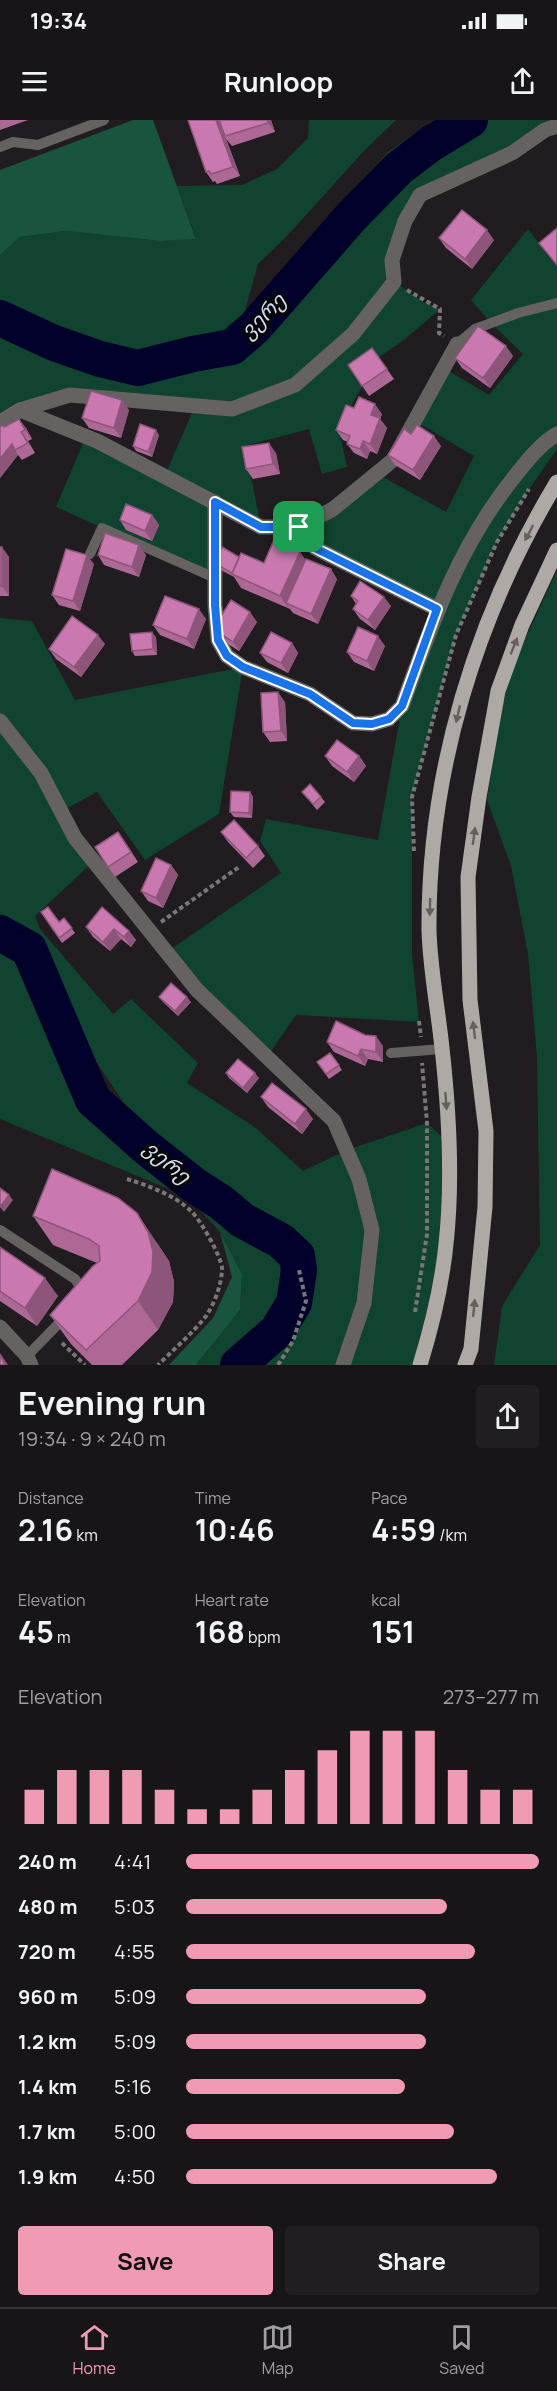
<!DOCTYPE html>
<meta charset="utf-8">
<style>
:root{--surface:#181518;--page:#211e21;--text:#f1f3f6;--muted:#9f9fa2;--line:#363437;--accent:#f19ab4}
body{margin:0;font-family:Manrope,"Noto Sans Georgian",sans-serif;background:var(--page);color:var(--text);height:100vh;display:flex;flex-direction:column;font-size:22px;white-space:nowrap}
*{box-sizing:border-box;margin:0}
p{font-size:20px;color:var(--muted)}
.icon{flex:none;width:33px;height:33px;fill:none;stroke:currentColor;stroke-width:2;stroke-linecap:round;stroke-linejoin:round}
.map{position:relative;height:1245px;overflow:hidden}
.drawer{display:flex;flex-direction:column;background:var(--surface);flex:1}
.drawer>*{flex:none}
.pin{position:absolute;display:grid;place-items:center;width:51px;height:51px;color:#fff;margin:-26px;border-radius:12px;box-shadow:0 3px 9px #0006}
.round{display:grid;place-items:center;flex:none;width:63px;height:63px;border-radius:6px;background:var(--page)}
.overview{display:flex;align-items:center;justify-content:space-between;height:102px;padding:0 18px}
h1{font-size:33px;font-weight:700;line-height:45px}
.metrics{display:grid;grid-template-columns:repeat(3,1fr);gap:9px;height:102px;padding:6px 18px}
.metrics div{display:grid;align-content:center}
.metrics b{font-size:30px;font-weight:700}
.metrics small{font-size:16px;font-weight:400}
.metrics p{font-size:16px}
.chart{height:168px;padding:12px 18px}
.chart p{display:flex;justify-content:space-between}
.chart svg{width:100%;height:108px;margin-top:6px;stroke:var(--accent);stroke-width:6}
.action{display:flex;gap:12px;margin-top:auto;padding:12px 18px}
.action a{flex:1;height:69px;border-radius:6px;background:var(--accent);color:#111;font-size:24px;font-weight:700;line-height:69px;text-align:center}
.action a+a{background:var(--page);color:var(--text)}
ul{padding:0 18px;list-style:none;font-size:20px}
li{display:grid;grid-template-columns:96px 72px 1fr;align-items:center;height:45px}
li i{height:15px;border-radius:8px;background:var(--accent)}
.status{display:flex;justify-content:space-between;align-items:center;height:42px;padding:0 30px;background:var(--surface);direction:ltr}
.status svg{height:16px;fill:currentColor}
header{display:flex;justify-content:space-between;align-items:center;height:78px;padding:0 18px;background:var(--surface);font-size:27px;font-weight:700}
.tabs{display:flex;justify-content:space-around;align-items:center;height:84px;border-top:2px solid var(--line);background:var(--surface);font-size:16px;color:var(--muted)}
.tabs a{display:grid;justify-items:center;gap:3px}
.tabs .on{color:var(--accent)}
.map>svg:first-child{display:block}
.green{fill:#104330}
.forest{fill:#18543e}
.lines{fill:none;stroke-linecap:round;stroke-linejoin:round}
.river{stroke:#00002b;stroke-width:36}
.path{stroke:#797578;stroke-width:4;stroke-dasharray:4.5 3;stroke-linecap:butt}
.service{stroke:#656261;stroke-width:10}
.minor{stroke:#656261;stroke-width:15}
.primary{stroke:#afa9a5;stroke-width:15}
.wall{fill:#ad6896}
.shaded-wall{fill:#8d557a}
.building{fill:#c979af;stroke:#8d557a;stroke-width:1.5}
.oneway{fill:#64605e}
.route-casing{stroke:#fff;stroke-width:12}
.route{stroke:#1a73e8;stroke-width:8}
.labels{text-anchor:middle;stroke-width:6;stroke-linejoin:round;paint-order:stroke}
.water-label{font-size:21px;font-style:italic;fill:#d0dcef;stroke:#080708}
</style>
<div class="status"><b>19:34</b><svg viewBox="0 0 49 12"><path d="M0 12V9h3v3zM5 12V6h3v6zM10 12V3h3v9zM15 12V0h3v12zM26 1h20v11H26zM47 4h2v5h-2z"/></svg></div>
<header><svg class="icon" aria-label="menu" viewBox="0 0 24 24"><path d="M4 6h16M4 12h16M4 18h16"/></svg>Runloop<svg class="icon" aria-label="share" viewBox="0 0 24 24"><path d="M12 15V3M7 8l5-5 5 5M5 13v7h14v-7"/></svg></header>
<div class="map">
<svg width="557" height="1245" viewBox="0 0 557 1245">
<rect width="100%" height="100%" fill="#201c20"/>
<g class="green">
<polygon points="309,0 396,0 363,32 288,115 258,144 242,202 212,221 175,230 130,235 81,222 22,190 0,181 0,135 20,117 66,111 160,121 196,118 177,66 242,65 277,49 308,18"/>
<polygon points="467,0 557,0 420,75 405,101 394,161 423,182 440,189 404,220 379,237 350,288 340,315 347,347 322,354 309,309 245,326 261,407 216,382 215,458 56,387 86,316 165,355 195,286 70,275 0,302 0,208 53,234 131,257 237,236 270,202 276,175 297,133 388,32 414,14 441,3"/>
<polygon points="528,109 557,147 557,329 528,371 497,422 456,515 412,677 412,833 419,902 296,895 267,937 167,832 281,753 260,721 266,699 378,720 402,586 437,489 315,428 299,407 376,353 446,392 474,336 415,301 444,248 489,275 523,234 491,203 471,180"/>
<polygon points="557,450 557,1245 494,1245 502,1186 540,1125 537,937 528,834 511,746 487,680 500,594 513,546"/>
<polygon points="0,498 32,501 75,580 243,547 219,694 145,740 97,672 62,691 94,741 35,796 40,809 113,894 131,879 198,943 187,963 256,1008 303,1051 347,1030 427,1003 449,1023 446,1124 420,1245 196,1245 240,1190 242,1154 220,1112 188,1077 0,999 0,824 23,841 86,986 127,1025 188,1077 194,1065 208,1061 177,1041 145,1015 71,904 49,849 30,819 0,802"/>
</g>
<g class="forest">
<polygon points="133,0 153,0 196,119 160,121 66,111 20,117 0,135 0,50"/>
<polygon points="220,1112 242,1154 240,1190 196,1245 169,1245 213,1198 232,1157"/>
</g>
<g class="lines">
<g class="river">
<polyline points="0,198 54,223 100,239 138,248 193,234 232,227 255,207 351,97 399,48 432,23 470,0"/>
<polyline points="0,813 29,829 93,980 147,1028 194,1065 222,1083 242,1100 281,1121 297,1136 299,1150 294,1183 277,1211 238,1245"/>
</g>
<g class="path">
<polyline points="407,170 440,189 439,213 444,216"/>
<polyline points="414,731 412,677 456,515 497,422 529,369"/>
<polyline points="161,802 239,747"/>
<polyline points="419,901 421,917"/>
<path d="M127 1059C149 1066 175 1075 192 1092 201 1101 221 1136 222 1148 222 1163 215 1183 206 1196 193 1213 174 1229 158 1245"/>
<polyline points="415,1192 427,1114 427,1003 422,943"/>
<polyline points="62,1223 85,1245"/>
<polyline points="278,1245 293,1221 306,1181 299,1150"/>
</g>
<g class="service">
<polyline points="0,27 13,22 38,25 104,0"/>
<polyline points="457,224 475,209 518,193 557,183"/>
<polyline points="90,434 102,408 215,458"/>
<polyline points="391,933 442,929"/>
<polyline points="0,1110 75,1159 81,1168 81,1175"/>
<polyline points="27,1236 67,1195"/>
</g>
<g class="minor">
<polyline points="20,290 97,321 261,407 299,407 333,389 393,340 457,224"/>
<polyline points="0,302 20,290 70,275 232,289 295,265 353,214 394,162 392,140 405,101 420,75 512,33 545,10 557,6"/>
<path d="M215 382V485L218 520 227 536 243 547 310 574 353 603 372 604 389 599 402 586C432 503 459 425 515 356 528 340 540 324 557 314"/>
<polyline points="299,407 315,428 437,489"/>
<polyline points="0,601 41,653 75,718 197,870 334,1001 359,1059 372,1110 364,1183 343,1245"/>
<polyline points="0,1207 27,1236 31,1245"/>
</g>
<g class="primary">
<path d="M420 1245C432 1206 442 1165 446 1124 453 1061 449 991 442 928 438 889 430 849 429 810 428 652 476 496 557 362"/>
<polyline points="465,1245 471,1229 485,1087 486,1011 470,880 468,757 479,677 498,571 522,505 557,430"/>
</g>
</g>
<g class="wall">
<polygon points="0,0 28,0 0,10"/>
<polygon points="189,0 271,0 275,12 232,26 226,19 240,56 217,64 215,61 213,62 206,52"/>
<polygon points="557,108 557,146 539,123"/>
<polygon points="439,118 494,120 472,149 446,128"/>
<polygon points="372,228 394,259 369,276 348,245"/>
<polygon points="513,236 490,268 462,248 455,238"/>
<polygon points="354,288 382,294 380,299 387,308 377,334 370,331 367,339 354,333 347,324 348,322 343,320 336,310"/>
<polygon points="129,290 121,318 89,308 82,298"/>
<polygon points="0,307 4,307 26,308 32,319 28,321 35,333 22,340 18,335 0,358"/>
<polygon points="411,314 441,326 420,360 395,345 388,335"/>
<polygon points="159,315 152,337 136,331 133,326"/>
<polygon points="276,333 280,354 253,359 246,349"/>
<polygon points="152,395 159,405 152,421 126,410 120,400"/>
<polygon points="0,427 9,437 9,476 0,476"/>
<polygon points="300,432 305,440 337,459 318,504 293,493 290,489 241,468 234,457 217,448 214,443 239,437 264,443"/>
<polygon points="98,435 146,435 139,457 104,445"/>
<polygon points="94,444 80,491 59,485 52,475"/>
<polygon points="351,476 391,486 375,510 360,499 353,489 356,484"/>
<polygon points="206,499 194,529 160,515 153,505"/>
<polygon points="257,502 239,531 220,519 213,509"/>
<polygon points="156,517 157,535 135,536 132,531"/>
<polygon points="292,523 298,533 288,553 267,542 260,533"/>
<polygon points="105,524 81,557 56,539 49,529"/>
<polygon points="385,526 374,551 354,542 347,532"/>
<polygon points="285,582 287,621 270,622 263,612"/>
<polygon points="325,636 359,636 366,646 354,662 332,646"/>
<polygon points="250,672 253,677 252,698 234,697 230,692"/>
<polygon points="302,672 321,677 325,682 317,690"/>
<polygon points="221,712 258,726 265,736 253,748 228,722"/>
<polygon points="125,722 138,742 115,757 108,747"/>
<polygon points="171,745 178,755 163,788 148,781 141,771"/>
<polygon points="41,792 59,802 64,798 75,813 62,823"/>
<polygon points="86,807 129,811 136,820 131,827 121,819 110,831 93,817"/>
<polygon points="159,877 191,882 178,896 163,882"/>
<polygon points="327,922 383,926 383,942 368,939 365,946 334,932"/>
<polygon points="330,933 342,950 329,959 317,942"/>
<polygon points="226,953 259,958 247,973 229,958"/>
<polygon points="261,977 313,999 302,1014 268,987"/>
<polygon points="33,1096 157,1123 169,1141 174,1162 173,1182 158,1210 122,1245 92,1245 71,1224 50,1195 97,1143 53,1125"/>
<polygon points="0,1127 58,1176 37,1206 0,1181"/>
</g>
<g class="shaded-wall">
<polygon points="216,0 219,0 240,56 233,47"/>
<polygon points="267,0 271,0 275,12 268,3"/>
<polygon points="487,110 494,120 472,149 465,139"/>
<polygon points="506,226 513,236 490,268 483,258"/>
<polygon points="122,280 129,290 121,318 114,308"/>
<polygon points="375,284 382,294 380,299 387,308 377,334 370,324 371,295"/>
<polygon points="19,299 26,308 32,319 25,310"/>
<polygon points="156,310 159,315 152,337 148,332"/>
<polygon points="21,312 28,321 35,333 28,323"/>
<polygon points="434,316 441,326 420,360 413,350"/>
<polygon points="363,321 370,331 367,339 360,329"/>
<polygon points="269,323 276,333 280,354 273,344"/>
<polygon points="12,324 18,335 0,358 0,339"/>
<polygon points="152,395 159,405 152,421 145,411"/>
<polygon points="139,425 146,435 139,457 132,447"/>
<polygon points="2,427 9,437 9,476 2,466"/>
<polygon points="300,432 310,446 286,483 290,490 280,476"/>
<polygon points="87,435 94,444 80,491 73,481"/>
<polygon points="331,449 337,459 318,504 311,494"/>
<polygon points="384,477 391,486 375,510 368,500"/>
<polygon points="199,489 206,499 194,529 187,519"/>
<polygon points="250,492 257,502 239,531 233,522"/>
<polygon points="152,512 156,517 157,535 153,529"/>
<polygon points="98,515 105,524 81,557 74,547"/>
<polygon points="378,516 385,526 374,551 367,541"/>
<polygon points="292,523 298,533 288,553 281,543"/>
<polygon points="278,572 285,582 287,621 281,611"/>
<polygon points="359,636 366,646 354,662 347,652"/>
<polygon points="250,672 253,677 252,698 249,693"/>
<polygon points="171,745 178,755 163,788 156,778"/>
<polygon points="114,809 121,819 110,831 103,822"/>
<polygon points="129,811 136,820 131,827 124,817"/>
<polygon points="187,877 191,882 178,896 175,891"/>
<polygon points="376,916 383,926 383,942 376,932"/>
<polygon points="361,929 368,939 365,946 358,936"/>
<polygon points="255,953 259,958 247,973 243,968"/>
<polygon points="306,989 313,999 302,1014 295,1004"/>
<polygon points="9,1075 13,1080 4,1092 0,1087"/>
<polygon points="137,1093 169,1141 174,1162 173,1182 158,1210 138,1181"/>
<polygon points="45,1158 58,1176 37,1206 25,1188"/>
<polygon points="0,1233 8,1245 5,1245"/>
</g>
<g class="building">
<polygon points="188,0 216,0 233,47 211,54 209,51 206,52"/>
<polygon points="219,0 267,0 268,3 225,16"/>
<polygon points="462,90 487,110 465,139 439,118"/>
<polygon points="557,108 557,145 539,123"/>
<polygon points="478,206 506,226 483,258 455,238"/>
<polygon points="372,228 387,249 362,266 348,245"/>
<polygon points="91,271 122,280 114,308 82,298"/>
<polygon points="359,277 375,284 371,295 380,298 370,324 363,321 360,329 347,324 350,316 336,310 346,285 354,288"/>
<polygon points="19,299 25,310 21,312 28,323 15,330 12,324 0,339 0,307 2,305 4,307"/>
<polygon points="140,304 156,310 148,332 133,326"/>
<polygon points="417,305 434,316 413,350 388,335 404,309 411,314"/>
<polygon points="269,323 273,344 246,349 242,327"/>
<polygon points="126,384 152,395 145,411 120,400"/>
<polygon points="105,413 139,425 132,447 98,435"/>
<polygon points="274,420 300,432 280,476 232,454 241,433 264,443"/>
<rect x="0" y="427" width="2" height="39"/>
<polygon points="222,427 239,437 232,453 214,443"/>
<polygon points="66,429 87,435 73,481 52,475"/>
<polygon points="306,439 331,449 311,494 286,483"/>
<polygon points="360,461 384,477 368,500 353,489 358,481 351,476"/>
<polygon points="165,476 199,489 187,519 153,505"/>
<polygon points="231,480 250,492 233,522 213,509"/>
<polygon points="72,496 98,515 74,547 49,529"/>
<polygon points="358,507 378,516 367,541 347,532"/>
<polygon points="152,512 153,529 132,531 130,514"/>
<polygon points="271,512 292,523 281,543 260,533"/>
<polygon points="278,572 281,611 263,612 261,573"/>
<polygon points="337,620 359,636 347,652 325,636"/>
<polygon points="310,664 321,677 313,684 302,672"/>
<polygon points="231,671 250,672 249,693 230,692"/>
<polygon points="234,700 258,726 246,738 221,712"/>
<polygon points="118,712 131,732 108,747 95,727"/>
<polygon points="156,738 171,745 156,778 141,771"/>
<polygon points="48,787 59,802 64,798 72,808 59,818 41,792"/>
<polygon points="102,787 129,811 124,817 114,809 103,822 86,807"/>
<polygon points="171,863 187,877 175,891 159,877"/>
<polygon points="336,901 365,915 376,916 376,932 361,929 358,936 327,922"/>
<polygon points="330,933 339,945 326,954 317,942"/>
<polygon points="238,939 255,953 243,968 226,953"/>
<polygon points="272,963 306,989 295,1004 261,977"/>
<polygon points="52,1049 118,1078 137,1093 148,1112 153,1132 152,1152 138,1181 86,1230 50,1195 93,1146 100,1141 99,1126 89,1119 33,1096"/>
<polygon points="0,1068 9,1075 0,1087"/>
<polygon points="0,1127 45,1158 25,1188 0,1171"/>
<polygon points="0,1234 5,1245 0,1245"/>
</g>
<defs><path id="oneway-solid" d="M-6-.8H1V-3.2L6.5 0L1 3.2V.8H-6Z" transform="scale(1.5)"/></defs>
<g class="oneway">
<use href="#oneway-solid" transform="translate(529 413) rotate(118)"/>
<use href="#oneway-solid" transform="translate(514 526) rotate(-68)"/>
<use href="#oneway-solid" transform="translate(458 594) rotate(103)"/>
<use href="#oneway-solid" transform="translate(474 716) rotate(-82)"/>
<use href="#oneway-solid" transform="translate(430 787) rotate(91)"/>
<use href="#oneway-solid" transform="translate(474 910) rotate(-97)"/>
<use href="#oneway-solid" transform="translate(446 981) rotate(86)"/>
<use href="#oneway-solid" transform="translate(474 1188) rotate(-84)"/>
</g>
<g class="lines">
<g class="route-casing">
<polygon id="route" points="215,382 261,407 299,407 315,428 437,489 402,586 389,599 372,604 353,603 310,574 243,547 227,536 218,520 215,485"/>
</g>
<use href="#route" class="route"/>
</g>
<g class="labels">
<g class="water-label">
<text transform="translate(263 196) rotate(-45)" y="7">ვერე</text>
<text transform="translate(167 1042) rotate(40)" y="7">ვერე</text>
</g>
</g>
</svg>
<div class="pin" style="left:299px;top:407px;background:#1e9e55"><svg class="icon" aria-label="arrive" viewBox="0 0 24 24"><path d="M6 21V4h12l-3 4 3 4H6"/></svg></div>
</div>
<section class="drawer">
<div class="overview"><div><h1>Evening run</h1><p>19:34 · 9 × 240 m</p></div><a class="round"><svg class="icon" aria-label="share" viewBox="0 0 24 24"><path d="M12 15V3M7 8l5-5 5 5M5 13v7h14v-7"/></svg></a></div>
<div class="metrics">
<div><p>Distance</p><b>2.16<small> km</small></b></div>
<div><p>Time</p><b>10:46</b></div>
<div><p>Pace</p><b>4:59<small> /km</small></b></div>
</div>
<div class="metrics">
<div><p>Elevation</p><b>45<small> m</small></b></div>
<div><p>Heart rate</p><b>168<small> bpm</small></b></div>
<div><p>kcal</p><b>151</b></div>
</div>
<div class="chart"><p><span>Elevation</span>273–277 m</p>
<svg viewBox="0 0 160 44" preserveAspectRatio="none"><path d="M5 44V30M15 44V22M25 44V22M35 44V22M45 44V30M55 44V38M65 44V38M75 44V30M85 44V22M95 44V14M105 44V6M115 44V6M125 44V6M135 44V22M145 44V30M155 44V30"/></svg>
</div>
<ul>
<li><b>240 m</b>4:41<i style="width:100%"></i></li>
<li><b>480 m</b>5:03<i style="width:74%"></i></li>
<li><b>720 m</b>4:55<i style="width:82%"></i></li>
<li><b>960 m</b>5:09<i style="width:68%"></i></li>
<li><b>1.2 km</b>5:09<i style="width:68%"></i></li>
<li><b>1.4 km</b>5:16<i style="width:62%"></i></li>
<li><b>1.7 km</b>5:00<i style="width:76%"></i></li>
<li><b>1.9 km</b>4:50<i style="width:88%"></i></li>
</ul>
<div class="action"><a>Save</a><a>Share</a></div>
</section>
<nav class="tabs">
<a class="on"><svg class="icon" aria-label="home" viewBox="0 0 24 24"><path d="M3 11l9-7 9 7M6 9v11h12V9"/></svg>Home</a>
<a><svg class="icon" aria-label="map" viewBox="0 0 24 24"><path d="M3 6l6-2 6 2 6-2v14l-6 2-6-2-6 2zM9 4v14M15 6v14"/></svg>Map</a>
<a><svg class="icon" aria-label="saved" viewBox="0 0 24 24"><path d="M7 4h10v16l-5-4-5 4z"/></svg>Saved</a>
</nav>
